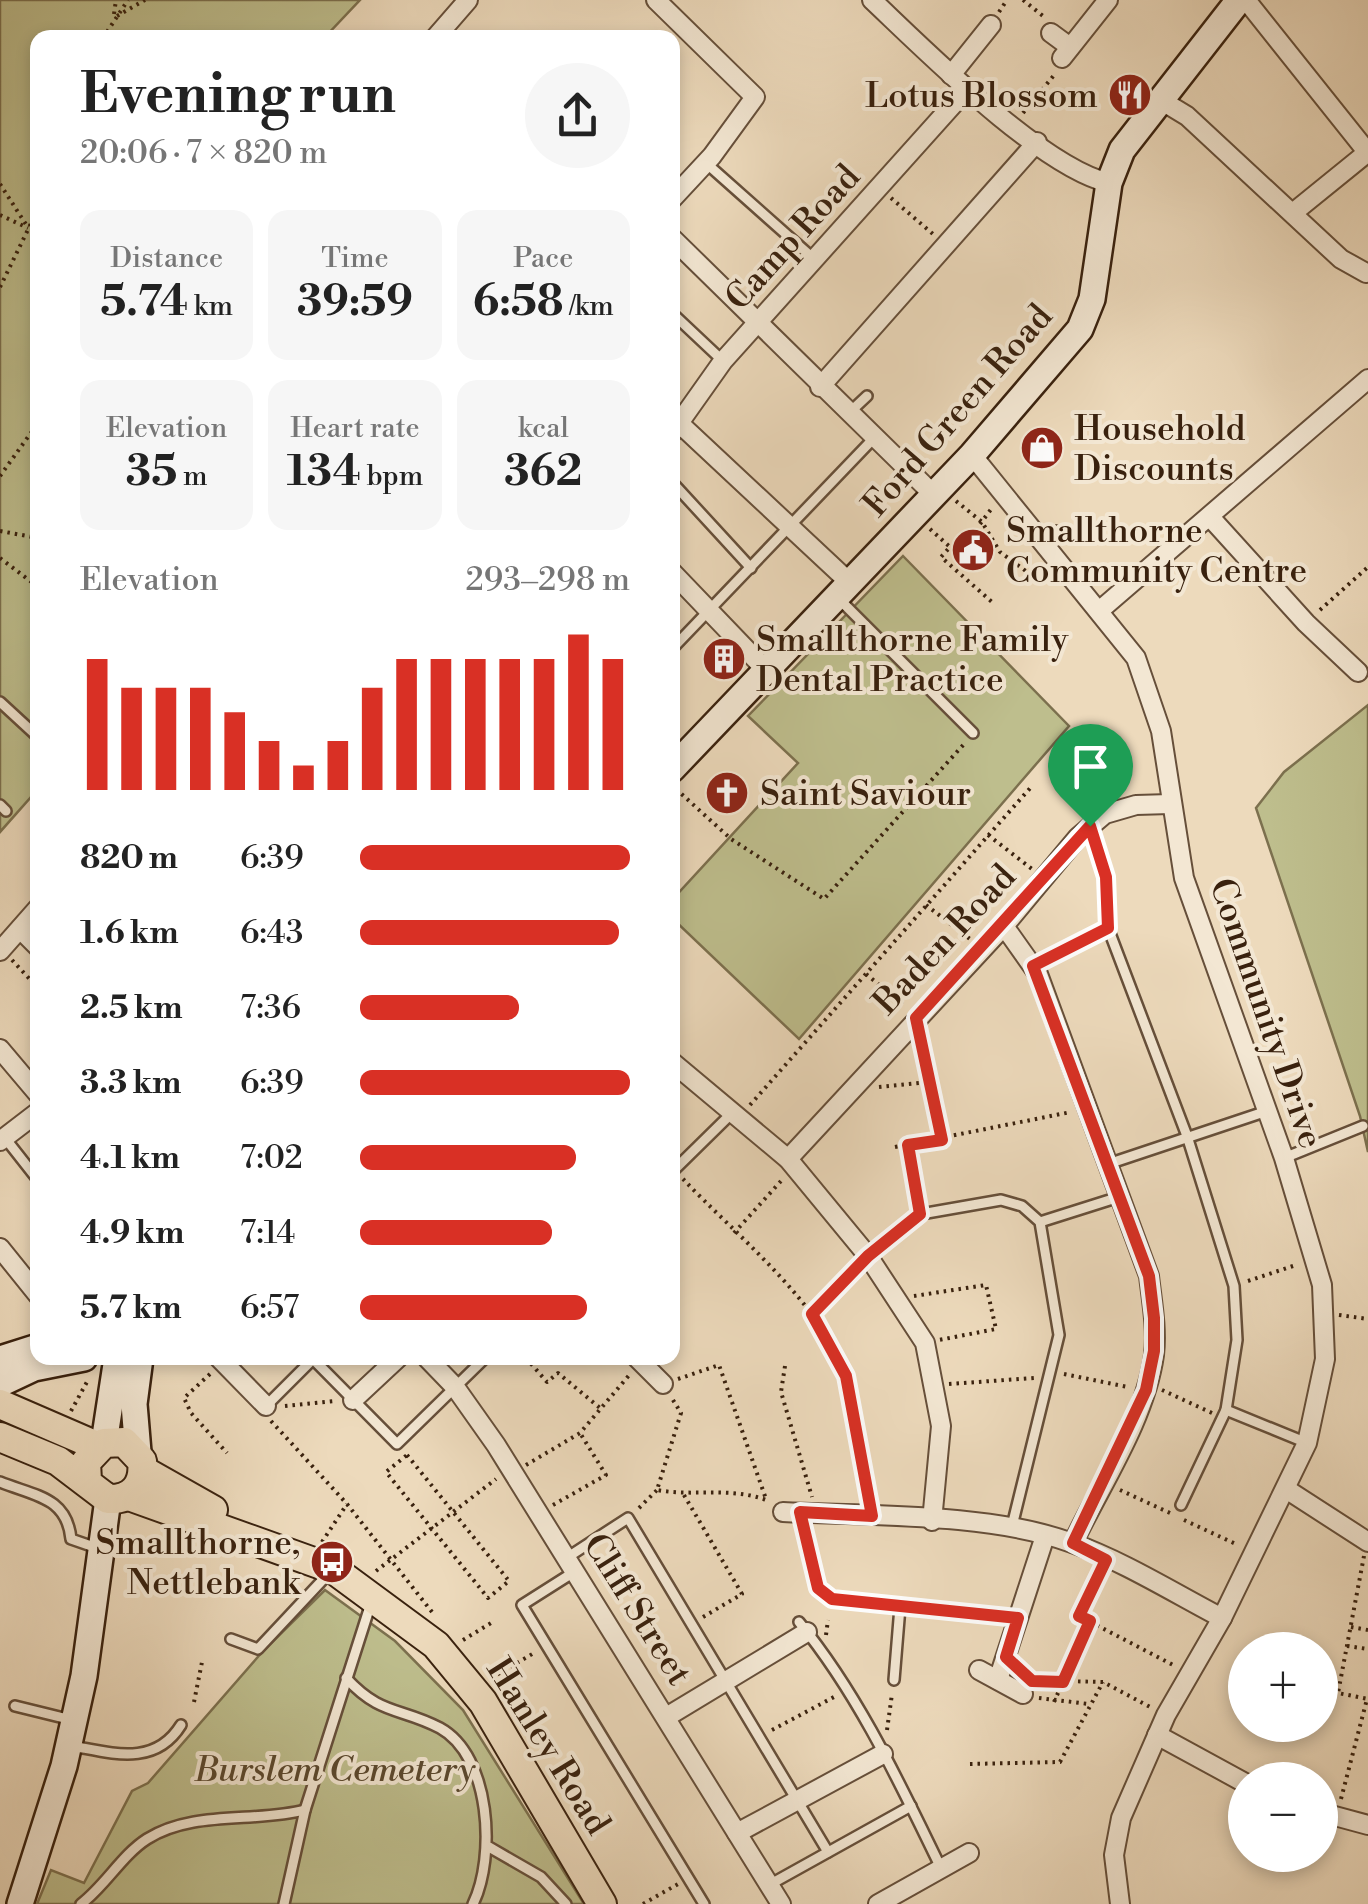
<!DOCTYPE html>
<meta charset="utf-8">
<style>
:root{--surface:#fff;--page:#f6f6f6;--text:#222;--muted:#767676;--accent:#d93025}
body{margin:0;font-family:"Libre Bodoni",serif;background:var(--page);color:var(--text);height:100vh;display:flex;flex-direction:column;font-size:38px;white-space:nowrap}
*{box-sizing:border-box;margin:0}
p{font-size:32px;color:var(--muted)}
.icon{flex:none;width:55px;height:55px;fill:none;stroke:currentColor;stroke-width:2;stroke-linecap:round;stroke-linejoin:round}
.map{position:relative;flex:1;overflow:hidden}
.sheet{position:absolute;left:30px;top:30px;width:650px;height:1335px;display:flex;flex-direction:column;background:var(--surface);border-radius:20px;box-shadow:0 5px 15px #0003}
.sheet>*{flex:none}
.tools{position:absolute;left:1228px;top:1632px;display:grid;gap:20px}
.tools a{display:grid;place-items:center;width:110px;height:110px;border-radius:50%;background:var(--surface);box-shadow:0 5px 15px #0003;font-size:50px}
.pin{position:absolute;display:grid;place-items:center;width:85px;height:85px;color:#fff;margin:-102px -42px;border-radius:50% 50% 50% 0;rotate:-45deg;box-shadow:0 0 10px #0007}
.pin .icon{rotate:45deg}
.round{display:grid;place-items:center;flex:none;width:105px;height:105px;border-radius:52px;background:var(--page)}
.overview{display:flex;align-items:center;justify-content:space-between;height:170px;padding:0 50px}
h1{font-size:55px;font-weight:700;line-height:75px}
.stats{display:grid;grid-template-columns:repeat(3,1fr);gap:15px;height:170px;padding:10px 50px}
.stats div{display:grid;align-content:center;border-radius:20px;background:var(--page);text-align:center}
.stats b{font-size:42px;font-weight:700}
.stats small{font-size:28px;font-weight:400}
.stats p{font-size:28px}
.chart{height:280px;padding:20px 50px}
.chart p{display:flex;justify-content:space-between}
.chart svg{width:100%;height:180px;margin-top:10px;stroke:var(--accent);stroke-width:6}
ul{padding:0 50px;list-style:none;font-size:32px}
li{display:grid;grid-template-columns:160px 120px 1fr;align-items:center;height:75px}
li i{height:25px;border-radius:12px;background:var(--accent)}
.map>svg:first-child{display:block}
.green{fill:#bebe8d;stroke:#7c704e;stroke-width:2.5}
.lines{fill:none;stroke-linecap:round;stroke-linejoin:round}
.lane-casing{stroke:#664f3a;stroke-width:14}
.street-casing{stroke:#664f3a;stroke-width:22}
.secondary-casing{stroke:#39210e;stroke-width:30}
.primary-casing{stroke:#39210e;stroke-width:32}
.path{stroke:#39210e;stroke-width:4;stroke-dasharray:2.5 5;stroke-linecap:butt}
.lane{stroke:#f3e7d3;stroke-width:9}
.street{stroke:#f3e7d3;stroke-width:18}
.secondary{stroke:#f3e7d3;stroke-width:25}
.primary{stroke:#eddabc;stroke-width:28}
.route-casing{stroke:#fff;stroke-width:20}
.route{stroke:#d93025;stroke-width:12}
.labels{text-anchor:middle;stroke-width:8;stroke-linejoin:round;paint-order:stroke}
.poi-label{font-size:35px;fill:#39210e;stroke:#f3e7d3;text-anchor:start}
.street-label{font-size:35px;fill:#39210e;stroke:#f3e7d3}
.park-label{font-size:35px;font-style:italic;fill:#5a482e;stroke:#f3e7d3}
</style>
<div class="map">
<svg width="1368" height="1904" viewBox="0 0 1368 1904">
<rect width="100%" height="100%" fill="#eddabc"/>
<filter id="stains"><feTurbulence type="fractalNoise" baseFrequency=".002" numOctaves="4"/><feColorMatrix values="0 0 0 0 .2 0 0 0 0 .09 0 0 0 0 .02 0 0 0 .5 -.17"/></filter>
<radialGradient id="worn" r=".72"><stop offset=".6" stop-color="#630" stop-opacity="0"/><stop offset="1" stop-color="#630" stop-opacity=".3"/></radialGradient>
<g class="green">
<polygon points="0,0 360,0 325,37 38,38 38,789 0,832"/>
<polygon points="903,556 1069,726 799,1039 673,919 672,900 798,763 748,716"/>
<polygon points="1368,705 1368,1152 1360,1116 1256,808 1284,772"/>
<polygon points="325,1590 395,1641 463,1710 584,1904 37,1904 51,1870 84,1883 132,1791 148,1783 263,1651"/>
</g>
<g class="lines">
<g class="lane-casing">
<g id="lane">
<polyline points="706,163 814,259"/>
<polyline points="672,313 723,361"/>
<polyline points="850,412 867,396"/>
<polyline points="672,482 751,568"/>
<polyline points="1045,543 1056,531"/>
<polyline points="837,597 973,733"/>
<polyline points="672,649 874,438"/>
<polyline points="0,702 38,737"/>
<polyline points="0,805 6,811"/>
<polyline points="1108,928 1187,1136 1234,1286 1237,1340 1226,1410 1181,1505"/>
<polyline points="5,1138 38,1180"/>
<polyline points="1284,1158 1363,1126"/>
<polyline points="1108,1164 1267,1111"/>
<polyline points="672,1172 731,1114"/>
<polyline points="1040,1222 1119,1197"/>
<polyline points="868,1256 921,1214 1001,1200 1022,1206 1040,1222 1059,1335 1012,1526"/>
<polyline points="312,1358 397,1444 485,1358"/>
<polyline points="266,1406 313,1359"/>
<polyline points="1226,1410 1307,1443"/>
<path d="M0 1482C35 1496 67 1497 71 1539L97 1548"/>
<polyline points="800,1512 819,1589 832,1599 1018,1618"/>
<polyline points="568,1557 628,1518 828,1852"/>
<polyline points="574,1572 522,1605 704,1904"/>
<path d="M799 1622C859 1695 900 1784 941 1868"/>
<polyline points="231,1639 258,1649 331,1571"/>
<path d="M346 1678C381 1716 400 1707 440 1728 491 1756 496 1857 473 1904"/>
<polyline points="894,1680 900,1607"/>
<polyline points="15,1706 72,1720"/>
<path d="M72 1746C112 1753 155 1767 181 1725"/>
<polyline points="489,1847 541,1877 566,1904"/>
<polyline points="769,1885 911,1806"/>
<path d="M81 1904C105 1886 122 1855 147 1839 193 1810 254 1823 305 1810"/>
<polyline points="284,1904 305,1810 372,1600"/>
</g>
</g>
<g class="street-casing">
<g id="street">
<polyline points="656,0 755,97 712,156 672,199"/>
<path d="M872 0C926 51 1041 167 1109 183"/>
<polyline points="1246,0 1368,153"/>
<polyline points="1051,33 1070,47"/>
<polyline points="435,38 468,0"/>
<polyline points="1062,58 1108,0"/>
<polyline points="951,75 991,25"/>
<polyline points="1159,99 1187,116 1341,259 1366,273"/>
<polyline points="1294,212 1368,152"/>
<polyline points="672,238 934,495"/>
<polyline points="820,387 1037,142"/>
<polyline points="680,424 848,581"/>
<polyline points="672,433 723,361 967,89"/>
<polyline points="972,455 1136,658 1161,731 1184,878 1284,1158 1322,1285 1325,1359 1307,1443 1222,1618 1166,1715 1121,1818 1114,1855 1120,1904"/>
<polyline points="1210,517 1306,623 1358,672"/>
<polyline points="672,572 765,669"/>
<polyline points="1099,611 1368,379"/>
<path d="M1004 926 1038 974 1149 1276C1152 1302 1157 1329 1154 1355 1145 1420 1101 1484 1073 1543"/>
<polyline points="20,929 38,947"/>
<polyline points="0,951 38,908"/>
<polyline points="0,1049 38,1094"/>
<polyline points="672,1062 788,1159 868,1256 925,1343 941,1426 932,1521"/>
<polyline points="0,1141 38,1112"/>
<polyline points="788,1159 1004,926 1078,837 1105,814 1136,805 1170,804"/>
<polyline points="0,1248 38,1295"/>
<polyline points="219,1358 266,1406"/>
<polyline points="427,1358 455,1387 496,1445 781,1904"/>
<polyline points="637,1358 663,1384"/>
<polyline points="353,1400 398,1358"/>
<polyline points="1286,1489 1368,1542"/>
<path d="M783 1512C869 1516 992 1513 1072 1543 1123 1561 1174 1593 1222 1618"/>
<polyline points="979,1670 1023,1694"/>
<polyline points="998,1680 1045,1536"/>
<polyline points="668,1716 807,1632"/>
<polyline points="1157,1735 1245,1783"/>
<polyline points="1320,1812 1368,1825"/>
<polyline points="737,1833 883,1754"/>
<polyline points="878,1904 969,1853"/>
</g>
</g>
<g class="secondary-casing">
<g id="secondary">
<polyline points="672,769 972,455 1080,329 1092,299 1109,183 1122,150 1239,0"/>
<polyline points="0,1359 38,1347"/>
<polyline points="0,1384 34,1368 84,1358"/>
<polyline points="104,1443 117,1358"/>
<polyline points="138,1452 134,1404 140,1358"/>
<polyline points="20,1904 64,1766 84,1676 108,1499"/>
</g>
</g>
<g class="primary-casing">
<g id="primary">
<polyline points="0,1404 97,1446"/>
<path d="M0 1437 58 1461 108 1499C132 1500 145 1485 142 1461L124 1442 104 1443 86 1462 87 1481"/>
<polyline points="144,1471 213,1510"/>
<polyline points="129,1496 333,1569 436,1645 483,1702 602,1904"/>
</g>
</g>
<g class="path">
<polyline points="1023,0 1043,16"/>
<polyline points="999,12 1007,0"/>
<polyline points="114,14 116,0"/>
<polyline points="117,16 145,0"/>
<polyline points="103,38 128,0"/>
<polyline points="1023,113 1055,74"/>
<polyline points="0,184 27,226"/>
<polyline points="891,198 933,234"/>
<polyline points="0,215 28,228"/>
<polyline points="0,287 38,209"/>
<polyline points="0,476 38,423"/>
<polyline points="956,501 982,522 1000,552 1038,580"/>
<polyline points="980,524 992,508"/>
<polyline points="930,529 950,547 941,557 992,602"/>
<polyline points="0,531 38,538"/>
<polyline points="0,558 38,587"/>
<polyline points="1320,610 1368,567"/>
<polyline points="676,789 731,839 824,899 965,743"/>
<polyline points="988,835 1032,869"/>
<polyline points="1096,845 1106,877 1108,914"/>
<polyline points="926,905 970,939"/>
<polyline points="1049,958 1099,933"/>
<polyline points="12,960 38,988"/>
<polyline points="866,974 905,1006"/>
<polyline points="921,1042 942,1140"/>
<polyline points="879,1087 929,1082"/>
<polyline points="750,1105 1032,786"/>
<polyline points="907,1145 919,1204"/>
<polyline points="895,1147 1071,1112"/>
<path d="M683 1179C735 1234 821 1303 846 1375 859 1413 861 1458 868 1497"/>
<polyline points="734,1233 781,1181"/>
<polyline points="1248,1281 1296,1265"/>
<polyline points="914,1296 986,1285 996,1329 939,1340"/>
<polyline points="812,1314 857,1267"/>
<polyline points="1339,1315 1368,1319"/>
<polyline points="526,1358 547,1382 558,1373 600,1408"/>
<polyline points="785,1366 781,1392 812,1497"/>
<polyline points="210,1374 184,1398 191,1413 227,1453"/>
<polyline points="1064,1374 1128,1387"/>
<polyline points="678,1379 719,1365 766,1499"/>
<polyline points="949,1384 1034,1378"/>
<polyline points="1162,1390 1212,1413"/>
<path d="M673 1400 681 1413 657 1490C695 1497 731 1486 769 1501"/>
<polyline points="285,1406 335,1401"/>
<polyline points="71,1411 88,1380"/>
<polyline points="271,1421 347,1504 432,1612"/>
<polygon points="407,1455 509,1581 488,1598 386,1472"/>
<polyline points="526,1465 580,1433 631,1373"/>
<polyline points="1120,1490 1170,1513"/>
<polyline points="684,1495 742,1594 703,1617"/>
<polyline points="553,1505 606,1475 580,1433"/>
<polyline points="639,1508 657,1490"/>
<polyline points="1184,1520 1238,1545"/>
<polyline points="322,1542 347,1504"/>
<polyline points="1364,1556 1338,1693 1368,1699"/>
<polyline points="376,1571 496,1479"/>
<polyline points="1099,1573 1079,1616 1175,1666"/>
<polyline points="1351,1627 1368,1630"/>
<polyline points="826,1635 828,1620"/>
<polyline points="463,1640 491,1623"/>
<polyline points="1347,1646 1368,1649"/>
<polyline points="491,1678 534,1653"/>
<polyline points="1033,1681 1063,1682"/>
<polyline points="1063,1681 1103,1682 1152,1708"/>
<polyline points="1039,1698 1089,1704"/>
<polyline points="194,1702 202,1662"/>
<polyline points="1054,1702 1090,1621"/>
<polyline points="772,1730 834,1697"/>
<polyline points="887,1730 892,1694"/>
<polyline points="970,1764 1060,1762 1103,1682"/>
<polyline points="1341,1799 1367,1699"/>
<polyline points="643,1904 678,1884"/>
</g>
<use href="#lane" class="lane"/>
<use href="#street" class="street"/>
<use href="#secondary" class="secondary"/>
<use href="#primary" class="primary"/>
</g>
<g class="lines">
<g class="route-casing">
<polygon id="route" points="1090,826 1106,877 1108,928 1033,966 1149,1276 1154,1318 1154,1351 1146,1390 1073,1543 1106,1560 1079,1616 1090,1621 1063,1682 1032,1681 1006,1657 1018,1618 832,1599 818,1588 800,1512 872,1516 846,1376 812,1314 868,1256 920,1214 908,1145 942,1140 916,1018"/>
</g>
<use href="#route" class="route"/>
</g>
<defs>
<g id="restaurant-disc" transform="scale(2.25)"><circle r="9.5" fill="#8f2418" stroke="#f3e7d3"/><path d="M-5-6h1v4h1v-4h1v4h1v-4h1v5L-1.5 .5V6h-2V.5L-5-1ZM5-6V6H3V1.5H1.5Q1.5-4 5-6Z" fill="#fff"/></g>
<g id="shop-disc" transform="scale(2.25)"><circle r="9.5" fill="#8f2418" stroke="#f3e7d3"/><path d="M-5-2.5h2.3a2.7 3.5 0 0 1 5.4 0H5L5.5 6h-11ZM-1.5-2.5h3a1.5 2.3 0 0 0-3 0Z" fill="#fff"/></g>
<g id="civic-disc" transform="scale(2.25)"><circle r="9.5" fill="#8f2418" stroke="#f3e7d3"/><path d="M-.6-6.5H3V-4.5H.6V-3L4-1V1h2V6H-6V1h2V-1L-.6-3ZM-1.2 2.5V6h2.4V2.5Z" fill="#fff"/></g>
<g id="building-disc" transform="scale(2.25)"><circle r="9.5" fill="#8f2418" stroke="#f3e7d3"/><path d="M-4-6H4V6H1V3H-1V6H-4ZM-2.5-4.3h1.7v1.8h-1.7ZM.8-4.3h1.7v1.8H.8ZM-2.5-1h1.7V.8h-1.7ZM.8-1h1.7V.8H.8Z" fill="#fff"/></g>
<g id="church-disc" transform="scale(2.25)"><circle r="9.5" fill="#8f2418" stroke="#f3e7d3"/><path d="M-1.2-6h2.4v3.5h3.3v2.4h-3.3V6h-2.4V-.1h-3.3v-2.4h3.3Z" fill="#fff"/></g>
<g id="bus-disc" transform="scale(2.25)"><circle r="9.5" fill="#8f2418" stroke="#f3e7d3"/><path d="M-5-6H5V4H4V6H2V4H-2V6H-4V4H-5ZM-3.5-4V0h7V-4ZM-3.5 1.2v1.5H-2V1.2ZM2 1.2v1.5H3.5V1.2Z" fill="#fff"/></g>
</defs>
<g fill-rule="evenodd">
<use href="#restaurant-disc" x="1130" y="95"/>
<use href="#shop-disc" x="1042" y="448"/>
<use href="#civic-disc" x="973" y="550"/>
<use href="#building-disc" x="724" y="659"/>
<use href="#church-disc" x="727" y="793"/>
<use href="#bus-disc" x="332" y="1562"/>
</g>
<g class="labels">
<g class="poi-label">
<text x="1098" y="107" text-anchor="end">Lotus Blossom</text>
<text x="1074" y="440">Household<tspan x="1074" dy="40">Discounts</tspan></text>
<text x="1006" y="542">Smallthorne<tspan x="1006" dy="40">Community Centre</tspan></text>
<text x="756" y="651">Smallthorne Family<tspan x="756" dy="40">Dental Practice</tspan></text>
<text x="760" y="805">Saint Saviour</text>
<text x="300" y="1554" text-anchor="end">Smallthorne,<tspan x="300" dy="40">Nettlebank</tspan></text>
</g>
<g class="street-label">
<text transform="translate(792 237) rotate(-48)" y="12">Camp Road</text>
<text transform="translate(957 410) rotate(-49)" y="12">Ford Green Road</text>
<text transform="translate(944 939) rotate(-47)" y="12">Baden Road</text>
<text transform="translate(1267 1013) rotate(71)" y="12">Community Drive</text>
<text transform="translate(638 1609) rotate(58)" y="12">Cliff Street</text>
<text transform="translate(549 1746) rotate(58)" y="12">Hanley Road</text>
</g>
<g class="park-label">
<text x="335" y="1781">Burslem Cemetery</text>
</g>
</g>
<rect width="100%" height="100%" filter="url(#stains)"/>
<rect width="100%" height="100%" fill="url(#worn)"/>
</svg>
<div class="tools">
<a>+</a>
<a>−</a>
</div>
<div class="pin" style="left:1090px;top:826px;background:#1e9e55"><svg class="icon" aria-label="arrive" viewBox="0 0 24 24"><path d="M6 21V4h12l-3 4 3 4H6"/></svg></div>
<section class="sheet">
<div class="overview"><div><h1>Evening run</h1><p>20:06 · 7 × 820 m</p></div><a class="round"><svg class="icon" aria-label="share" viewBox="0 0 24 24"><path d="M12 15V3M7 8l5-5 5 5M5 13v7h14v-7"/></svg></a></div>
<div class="stats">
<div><p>Distance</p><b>5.74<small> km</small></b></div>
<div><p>Time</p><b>39:59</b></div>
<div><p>Pace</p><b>6:58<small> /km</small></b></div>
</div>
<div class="stats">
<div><p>Elevation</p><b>35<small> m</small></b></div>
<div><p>Heart rate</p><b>134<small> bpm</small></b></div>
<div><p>kcal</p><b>362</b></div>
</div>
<div class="chart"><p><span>Elevation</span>293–298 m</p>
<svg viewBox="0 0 160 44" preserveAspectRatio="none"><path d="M5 44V12M15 44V19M25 44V19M35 44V19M45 44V25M55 44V32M65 44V38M75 44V32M85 44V19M95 44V12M105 44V12M115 44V12M125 44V12M135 44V12M145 44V6M155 44V12"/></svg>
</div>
<ul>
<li><b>820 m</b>6:39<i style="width:100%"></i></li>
<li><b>1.6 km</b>6:43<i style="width:96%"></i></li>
<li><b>2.5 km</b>7:36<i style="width:59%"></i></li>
<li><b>3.3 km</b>6:39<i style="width:100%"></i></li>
<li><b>4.1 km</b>7:02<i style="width:80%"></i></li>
<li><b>4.9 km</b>7:14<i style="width:71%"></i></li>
<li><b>5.7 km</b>6:57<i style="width:84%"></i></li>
</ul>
</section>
</div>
